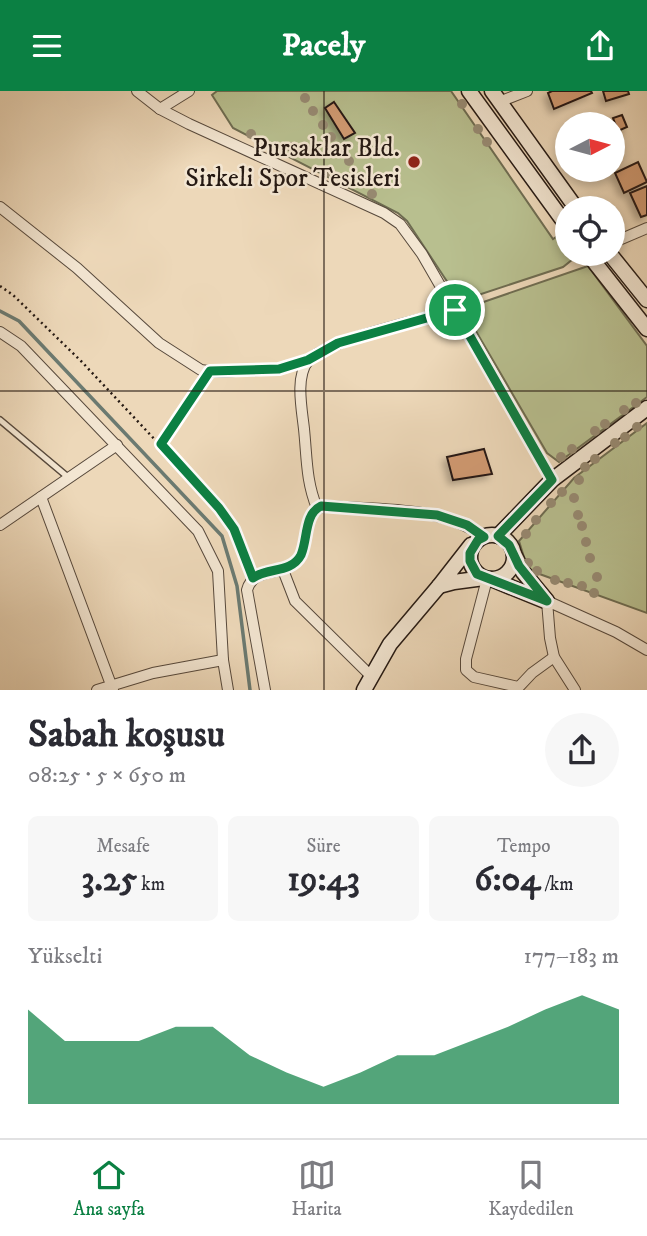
<!DOCTYPE html>
<html lang="tr">
<meta charset="utf-8">
<style>
:root{--surface:#fff;--page:#f7f7f7;--text:#2b2b33;--muted:#7c7c81;--line:#e1e1e2;--accent:#0b8043}
body{margin:0;font-family:"IM FELL DW Pica",serif;background:var(--page);color:var(--text);height:100vh;display:flex;flex-direction:column;font-size:26px;white-space:nowrap}
*{box-sizing:border-box;margin:0}
p{font-size:23px;color:var(--muted)}
.icon{flex:none;width:38px;height:38px;fill:none;stroke:currentColor;stroke-width:2;stroke-linecap:round;stroke-linejoin:round}
.map{position:relative;height:599px;overflow:hidden}
.details{display:flex;flex-direction:column;background:var(--surface);flex:1}
.details>*{flex:none}
.needle{width:46px;rotate:84deg}
.buttons{position:absolute;left:555px;top:21px;display:grid;gap:14px}
.buttons a{display:grid;place-items:center;width:70px;height:70px;border-radius:50%;background:var(--surface);box-shadow:0 4px 10px #0003;font-size:35px}
.pin{position:absolute;display:grid;place-items:center;width:60px;height:60px;color:#fff;margin:-30px;border:4px solid #fff;border-radius:50%;box-shadow:0 2px 7px #0007}
.round{display:grid;place-items:center;flex:none;width:74px;height:74px;border-radius:37px;background:var(--page)}
.headline{display:flex;align-items:center;justify-content:space-between;height:119px;padding:0 28px}
h1{font-size:38px;font-weight:700;line-height:52px}
.stats{display:grid;grid-template-columns:repeat(3,1fr);gap:10px;height:119px;padding:7px 28px}
.stats div{display:grid;align-content:center;border-radius:10px;background:var(--page);text-align:center}
.stats b{font-size:35px;font-weight:700}
.stats small{font-size:19px;font-weight:400}
.stats p{font-size:19px}
.chart{height:196px;padding:14px 28px}
.chart p{display:flex;justify-content:space-between}
.chart svg{width:100%;height:126px;margin-top:7px;fill:var(--accent);opacity:.7}
header{display:flex;justify-content:space-between;align-items:center;height:91px;padding:0 28px;background:var(--accent);color:#fff;font-size:32px;font-weight:700}
.menu{display:flex;justify-content:space-around;align-items:center;height:98px;border-top:2px solid var(--line);background:var(--surface);font-size:19px;color:var(--muted)}
.menu a{display:grid;justify-items:center;gap:4px}
.menu .current{color:var(--accent)}
.map>svg:first-child{display:block}
.green{fill:#b8bf8f;stroke:#6e6c51;stroke-width:2}
.lines{fill:none;stroke-linecap:round;stroke-linejoin:round}
.stream{stroke:#6b7a71;stroke-width:3.5}
.building{fill:#d19a72;stroke:#251913;stroke-width:2;filter:url(#shadow)}
.lane-casing{stroke:#57493c;stroke-width:8}
.street-casing{stroke:#57493c;stroke-width:12}
.secondary-casing{stroke:#251913;stroke-width:17}
.path{stroke:#251913;stroke-width:2.5;stroke-dasharray:2 3.5;stroke-linecap:butt}
.lane{stroke:#f3e6d2;stroke-width:5}
.street{stroke:#f3e6d2;stroke-width:10}
.secondary{stroke:#f3e6d2;stroke-width:14}
.tree{fill:#978a72}
.route-casing{stroke:#fff;stroke-width:14}
.route{stroke:#0b8043;stroke-width:9}
.grid{fill:none;stroke:#251913;stroke-width:2;stroke-opacity:0.55}
.poi-dot{fill:#8f2418;stroke:#f3e6d2;stroke-width:2.5}
.labels{text-anchor:middle;stroke-width:5;stroke-linejoin:round;paint-order:stroke}
.poi-label{font-size:26px;fill:#251913;stroke:#f3e6d2;text-anchor:end}
</style>
<header><svg class="icon" aria-label="menu" viewBox="0 0 24 24"><path d="M4 6h16M4 12h16M4 18h16"/></svg>Pacely<svg class="icon" aria-label="share" viewBox="0 0 24 24"><path d="M12 15V3M7 8l5-5 5 5M5 13v7h14v-7"/></svg></header>
<div class="map">
<svg width="647" height="599" viewBox="0 0 647 599">
<defs>
<filter id="shadow"><feDropShadow dx="-4" dy="4" stdDeviation="3.5" flood-color="#0004"/></filter>
</defs>
<rect width="100%" height="100%" fill="#edd8b9"/>
<filter id="stains"><feTurbulence type="fractalNoise" baseFrequency=".00286" numOctaves="4"/><feColorMatrix values="0 0 0 0 .2 0 0 0 0 .09 0 0 0 0 .02 0 0 0 .5 -.17"/></filter>
<radialGradient id="worn" r=".72"><stop offset=".6" stop-color="#630" stop-opacity="0"/><stop offset="1" stop-color="#630" stop-opacity=".3"/></radialGradient>
<g class="green">
<polygon points="217,0 451,0 553,148 562,142 567,149 567,163 578,164 563,176 460,210 407,130 398,122 233,37 212,4"/>
<polygon points="588,175 647,255 647,306 559,371 547,362 463,218"/>
<polygon points="647,332 647,522 534,481 527,476 519,450 574,387"/>
</g>
<g class="lines">
<polyline class="stream" points="0,220 19,230 222,445 237,495 250,599"/>
</g>
<g class="building">
<polygon points="552,0 591,0 592,2 554,18 548,2"/>
<polygon points="603,0 628,0 629,3 606,10"/>
<polygon points="334,11 355,42 344,48 325,17"/>
<polygon points="622,24 627,36 618,40 613,27"/>
<polygon points="638,71 647,91 624,102 615,82"/>
<polygon points="647,95 647,124 641,126 630,102"/>
<polygon points="484,358 492,383 453,389 447,366"/>
</g>
<g class="lines">
<g class="lane-casing">
<polyline id="lane" points="0,329 69,387"/>
</g>
<g class="street-casing">
<g id="street">
<polyline points="137,0 160,18 189,33 384,122 400,133 422,163 552,389"/>
<polyline points="499,11 527,0"/>
<polyline points="160,18 189,0"/>
<polyline points="0,116 77,177 159,252 201,279 215,281 279,278 308,269"/>
<polyline points="612,152 647,137"/>
<polyline points="0,241 21,255 198,440 218,480 223,569 228,599"/>
<polyline points="41,406 113,599"/>
<path d="M317 417C306 390 307 367 304 338 302 319 295 286 308 270 324 250 426 227 455 219"/>
<polyline points="0,434 117,354"/>
<polyline points="283,479 295,510 371,585"/>
<polyline points="487,488 466,568 466,579 474,586 518,596"/>
<polyline points="97,599 153,582 223,569"/>
<path d="M265 599 247 499C254 473 287 488 300 465 310 449 302 418 326 415 378 419 440 414 484 446"/>
<polyline points="516,599 532,582 554,566"/>
<polyline points="575,599 554,566 550,547 547,510 616,541 647,559"/>
</g>
</g>
<g class="secondary-casing">
<g id="secondary">
<polyline points="469,0 567,135"/>
<polyline points="492,0 576,117"/>
<polyline points="588,163 647,238"/>
<polyline points="610,163 647,209"/>
<circle cx="492" cy="466" r="22"/>
<polyline points="498,445 552,389 647,317"/>
<polyline points="471,454 439,495 454,491 484,487"/>
<polyline points="514,463 523,481 547,510"/>
<polyline points="491,488 545,510"/>
<polyline points="364,599 390,553 439,495"/>
</g>
</g>
<g class="path">
<polyline points="0,195 13,204 82,271 219,417 234,438 249,479"/>
<polyline points="161,353 202,292"/>
</g>
<use href="#lane" class="lane"/>
<use href="#street" class="street"/>
<use href="#secondary" class="secondary"/>
</g>
<g class="tree">
<circle cx="305" cy="7" r="5"/>
<circle cx="462" cy="13" r="5"/>
<circle cx="313" cy="20" r="5"/>
<circle cx="323" cy="34" r="5"/>
<circle cx="478" cy="38" r="5"/>
<circle cx="251" cy="43" r="5"/>
<circle cx="331" cy="46" r="5"/>
<circle cx="487" cy="51" r="5"/>
<circle cx="277" cy="56" r="5"/>
<circle cx="291" cy="56" r="5"/>
<circle cx="340" cy="59" r="5"/>
<circle cx="349" cy="70" r="5"/>
<circle cx="329" cy="81" r="5"/>
<circle cx="342" cy="89" r="5"/>
<circle cx="363" cy="90" r="5"/>
<circle cx="372" cy="103" r="5"/>
<circle cx="636" cy="312" r="5"/>
<circle cx="624" cy="319" r="5"/>
<circle cx="605" cy="333" r="5"/>
<circle cx="637" cy="336" r="5"/>
<circle cx="595" cy="340" r="5"/>
<circle cx="625" cy="346" r="5"/>
<circle cx="615" cy="352" r="5"/>
<circle cx="572" cy="358" r="5"/>
<circle cx="561" cy="366" r="5"/>
<circle cx="595" cy="368" r="5"/>
<circle cx="585" cy="376" r="5"/>
<circle cx="579" cy="389" r="5"/>
<circle cx="562" cy="401" r="5"/>
<circle cx="574" cy="407" r="5"/>
<circle cx="551" cy="412" r="5"/>
<circle cx="578" cy="424" r="5"/>
<circle cx="536" cy="429" r="5"/>
<circle cx="582" cy="435" r="5"/>
<circle cx="526" cy="443" r="5"/>
<circle cx="586" cy="451" r="5"/>
<circle cx="590" cy="467" r="5"/>
<circle cx="528" cy="472" r="5"/>
<circle cx="537" cy="480" r="5"/>
<circle cx="597" cy="486" r="5"/>
<circle cx="555" cy="489" r="5"/>
<circle cx="568" cy="492" r="5"/>
<circle cx="582" cy="495" r="5"/>
<circle cx="594" cy="502" r="5"/>
</g>
<g class="lines">
<g class="route-casing">
<path id="route" d="M455 219 552 389 498 445 509 454 519 475 547 510 477 483 470 470V462L478 449 484 446 467 434 437 424 321 415C304 423 308 448 301 464 291 483 267 476 253 487L234 438 219 417 161 353 210 280 279 278 308 269 338 252Z"/>
</g>
<use href="#route" class="route"/>
</g>
<path class="grid" d="M324 0V599M0 300H647"/>
<circle class="poi-dot" cx="414" cy="71" r="7"/>
<g class="labels">
<g class="poi-label">
<text x="400" y="65">Pursaklar Bld.<tspan x="400" dy="30">Sirkeli Spor Tesisleri</tspan></text>
</g>
</g>
<rect width="100%" height="100%" filter="url(#stains)"/>
<rect width="100%" height="100%" fill="url(#worn)"/>
</svg>
<div class="buttons">
<a><svg class="needle" viewBox="-14 -14 28 28"><path d="M0-13l5 13h-10z" fill="#e53935"/><path d="M0 13l5-13h-10z" fill="#7c7c81"/></svg></a>
<a><svg class="icon" aria-label="locate" viewBox="0 0 24 24"><circle cx="12" cy="12" r="6"/><path d="M12 2v4M12 18v4M2 12h4M18 12h4"/></svg></a>
</div>
<div class="pin" style="left:455px;top:219px;background:#1e9e55"><svg class="icon" aria-label="arrive" viewBox="0 0 24 24"><path d="M6 21V4h12l-3 4 3 4H6"/></svg></div>
</div>
<section class="details">
<div class="headline"><div><h1>Sabah koşusu</h1><p>08:25 · 5 × 650 m</p></div><a class="round"><svg class="icon" aria-label="share" viewBox="0 0 24 24"><path d="M12 15V3M7 8l5-5 5 5M5 13v7h14v-7"/></svg></a></div>
<div class="stats">
<div><p>Mesafe</p><b>3.25<small> km</small></b></div>
<div><p>Süre</p><b>19:43</b></div>
<div><p>Tempo</p><b>6:04<small> /km</small></b></div>
</div>
<div class="chart"><p><span>Yükselti</span>177–183 m</p>
<svg viewBox="0 0 160 44" preserveAspectRatio="none"><path d="M0 44V11L10 22L20 22L30 22L40 17L50 17L60 27L70 33L80 38L90 33L100 27L110 27L120 22L130 17L140 11L150 6L160 11V44z"/></svg>
</div>
</section>
<nav class="menu">
<a class="current"><svg class="icon" aria-label="home" viewBox="0 0 24 24"><path d="M3 11l9-7 9 7M6 9v11h12V9"/></svg>Ana sayfa</a>
<a><svg class="icon" aria-label="map" viewBox="0 0 24 24"><path d="M3 6l6-2 6 2 6-2v14l-6 2-6-2-6 2zM9 4v14M15 6v14"/></svg>Harita</a>
<a><svg class="icon" aria-label="saved" viewBox="0 0 24 24"><path d="M7 4h10v16l-5-4-5 4z"/></svg>Kaydedilen</a>
</nav>
